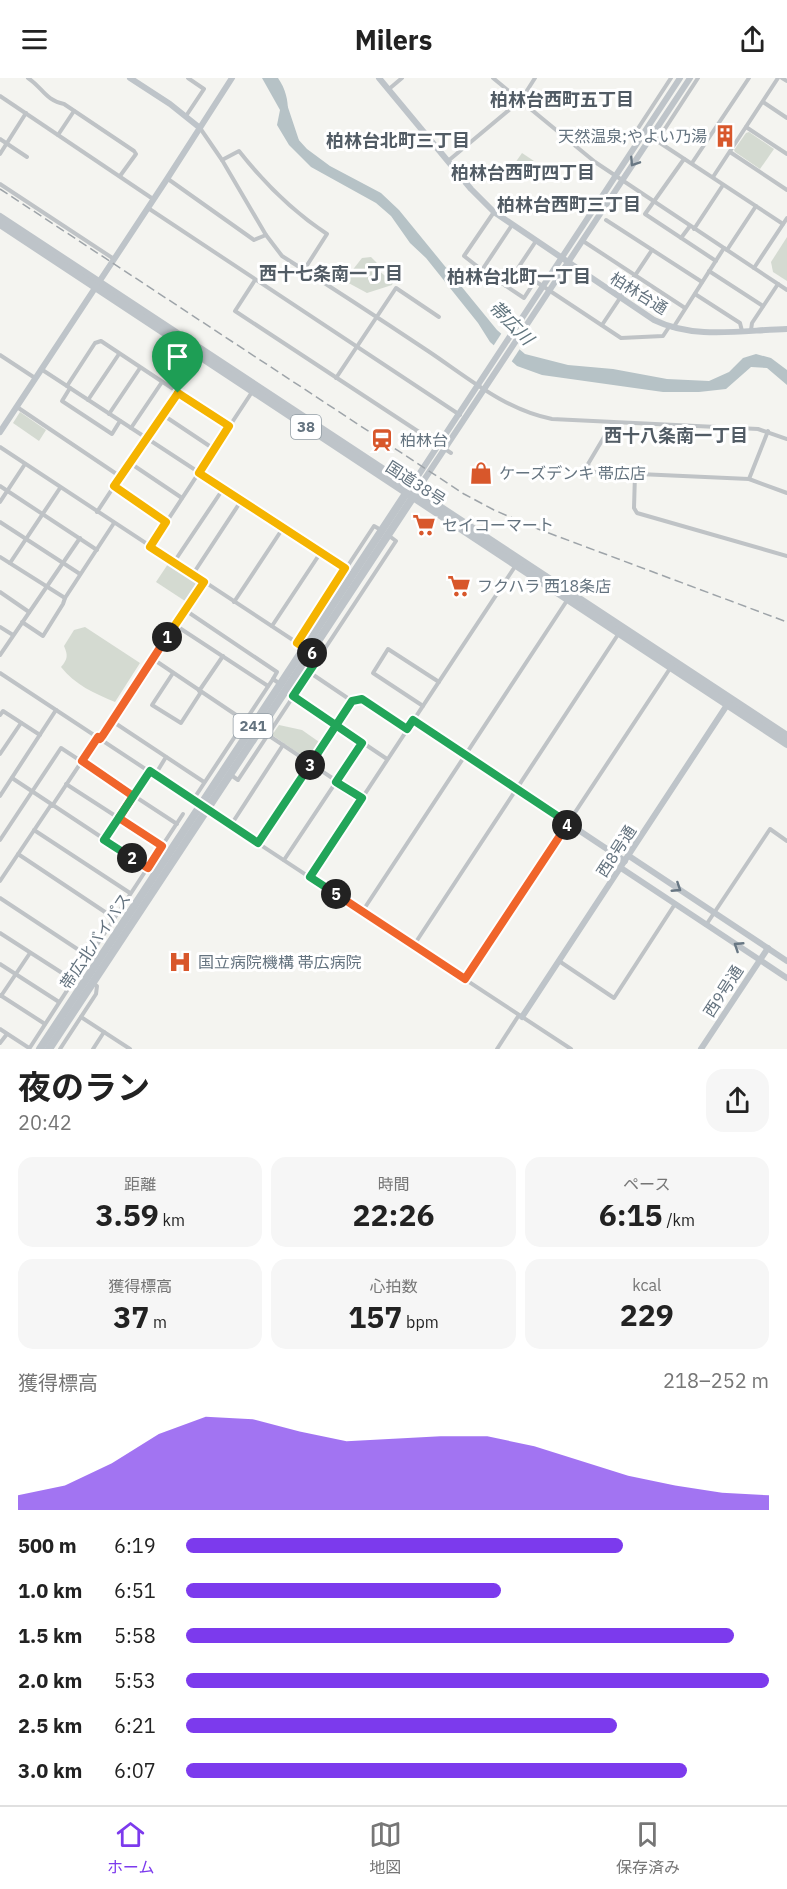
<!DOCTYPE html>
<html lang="ja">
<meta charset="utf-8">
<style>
:root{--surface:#fff;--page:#f6f6f6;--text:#222;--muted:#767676;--line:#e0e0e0;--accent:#7c3aed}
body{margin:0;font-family:"IBM Plex Sans","Noto Sans JP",sans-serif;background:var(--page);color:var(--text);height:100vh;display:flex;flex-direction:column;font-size:22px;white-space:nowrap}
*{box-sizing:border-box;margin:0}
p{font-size:20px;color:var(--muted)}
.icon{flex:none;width:33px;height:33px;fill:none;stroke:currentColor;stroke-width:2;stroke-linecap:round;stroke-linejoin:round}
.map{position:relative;height:971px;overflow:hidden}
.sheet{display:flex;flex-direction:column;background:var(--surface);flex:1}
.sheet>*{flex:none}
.pin{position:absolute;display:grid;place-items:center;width:51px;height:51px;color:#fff;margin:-62px -26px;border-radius:50% 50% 50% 0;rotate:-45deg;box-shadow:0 0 6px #0007}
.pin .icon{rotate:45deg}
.km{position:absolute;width:30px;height:30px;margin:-15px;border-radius:50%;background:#222;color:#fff;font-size:16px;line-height:30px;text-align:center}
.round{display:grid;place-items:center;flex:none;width:63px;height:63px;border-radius:18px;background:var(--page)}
.head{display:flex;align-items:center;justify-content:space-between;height:102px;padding:0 18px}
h1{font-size:33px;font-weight:700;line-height:45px}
.stats{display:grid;grid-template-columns:repeat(3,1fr);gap:9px;height:102px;padding:6px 18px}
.stats div{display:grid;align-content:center;border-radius:15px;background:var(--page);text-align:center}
.stats b{font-size:30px;font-weight:700}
.stats small{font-size:16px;font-weight:400}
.stats p{font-size:16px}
.chart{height:168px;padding:12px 18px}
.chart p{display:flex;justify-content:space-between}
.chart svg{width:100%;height:108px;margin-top:6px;fill:var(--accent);opacity:.7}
ul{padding:0 18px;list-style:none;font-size:20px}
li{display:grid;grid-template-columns:96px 72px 1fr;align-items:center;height:45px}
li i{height:15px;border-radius:8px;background:var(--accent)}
header{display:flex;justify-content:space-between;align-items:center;height:78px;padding:0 18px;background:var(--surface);font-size:27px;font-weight:700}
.tab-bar{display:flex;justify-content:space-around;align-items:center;height:84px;border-top:2px solid var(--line);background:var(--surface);font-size:16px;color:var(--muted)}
.tab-bar a{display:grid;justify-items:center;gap:3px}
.tab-bar .on{color:var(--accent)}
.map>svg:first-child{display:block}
.green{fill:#d4dad1}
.water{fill:#b6c2c6}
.pier{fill:#f4f4f0}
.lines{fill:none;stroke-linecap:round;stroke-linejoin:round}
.river{stroke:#b6c2c6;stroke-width:8}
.street{stroke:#bfc3c6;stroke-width:4}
.secondary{stroke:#bec4c9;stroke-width:6}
.highway{stroke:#bec4c9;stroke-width:8}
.rail{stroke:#9ea4a9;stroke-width:1.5;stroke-dasharray:9 4.5;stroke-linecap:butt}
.oneway{stroke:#687783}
.split-1-casing{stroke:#fff;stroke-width:12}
.split-2-casing{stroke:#fff;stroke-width:12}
.split-3-casing{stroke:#fff;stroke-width:12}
.split-4-casing{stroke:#fff;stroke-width:12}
.split-5-casing{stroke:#fff;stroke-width:12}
.split-6-casing{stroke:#fff;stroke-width:12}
.split-7-casing{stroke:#fff;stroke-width:12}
.split-1{stroke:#f5b400;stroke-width:8}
.split-2{stroke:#f0652b;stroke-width:8}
.split-3{stroke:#22a559;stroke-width:8}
.split-4{stroke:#22a559;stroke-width:8}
.split-5{stroke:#f0652b;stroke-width:8}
.split-6{stroke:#22a559;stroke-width:8}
.split-7{stroke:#f5b400;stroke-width:8}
.labels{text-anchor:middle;stroke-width:6;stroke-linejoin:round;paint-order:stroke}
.shield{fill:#fff;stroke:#929da5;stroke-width:1.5}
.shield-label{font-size:15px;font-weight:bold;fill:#64737f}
.poi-label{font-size:16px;fill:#64737f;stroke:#fff;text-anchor:start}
.street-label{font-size:16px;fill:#64737f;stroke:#fff}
.neighbourhood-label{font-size:18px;font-weight:bold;fill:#525c65;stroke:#fff}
.water-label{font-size:18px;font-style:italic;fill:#60747d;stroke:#fff}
</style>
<header><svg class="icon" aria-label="menu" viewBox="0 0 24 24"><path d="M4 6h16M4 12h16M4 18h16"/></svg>Milers<svg class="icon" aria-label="share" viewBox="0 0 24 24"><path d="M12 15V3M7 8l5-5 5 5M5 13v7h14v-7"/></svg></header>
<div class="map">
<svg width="787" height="971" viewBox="0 0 787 971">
<rect width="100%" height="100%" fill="#f4f4f0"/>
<g class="green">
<polygon points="749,54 774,71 760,91 735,74 734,72 746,55"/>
<path d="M522 75 534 83 527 89V94C520 99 516 99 508 95Z"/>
<polygon points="787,159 787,203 773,194 771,184"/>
<polygon points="371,179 381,189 379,193 393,204 392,207 367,215 343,202 345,196 351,194 362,180"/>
<polygon points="20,334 46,352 39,363 13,345"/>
<polygon points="168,486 197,505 185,523 156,504"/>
<path d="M85 549 140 585 115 624C94 615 75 607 61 589 68 581 68 577 64 568L74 552Z"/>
<polygon points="279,647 302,652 322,666 310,683 272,657"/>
</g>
<path class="water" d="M262 0H278C289 16 289 31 287 49L307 71 330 88 381 115 399 132 497 252 525 276 568 287 613 291 667 301 709 303 729 294 743 280 756 276 771 280 787 292V307L767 290 751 289 726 311 699 314H663L542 297 517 288 490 264 478 245 426 180 410 165 391 138 376 125 311 89 289 67 277 47 280 32Z"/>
<polygon class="pier" points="503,253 521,269 510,286 492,270"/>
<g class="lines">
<polyline class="river" points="284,30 295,63"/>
<g class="street">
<path d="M28 0C42 9 46 23 64 26L134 73 136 76 120 98"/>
<polyline points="493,0 595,84 787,212"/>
<polyline points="782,0 787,3"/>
<polyline points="389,11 402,0"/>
<polyline points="0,18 153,121"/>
<polyline points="763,24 787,40"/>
<polyline points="186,38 204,11 188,0"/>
<polyline points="746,49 787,76"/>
<path d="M200 50 222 82 239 73C265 106 292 133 327 156L304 192"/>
<polyline points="58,57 74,33"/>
<polyline points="641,59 635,55 671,0"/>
<polyline points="651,59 783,146"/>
<polyline points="0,61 27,79"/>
<polyline points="657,63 698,0"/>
<polyline points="730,74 787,112"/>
<polyline points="0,76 26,35"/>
<polyline points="684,81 645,136 716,183"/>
<polyline points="222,82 266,157"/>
<polyline points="448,83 521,22 535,0"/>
<polyline points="692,85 749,0"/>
<polyline points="713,99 778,0"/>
<path d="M168 101 254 162 266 157 282 178C331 209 380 241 428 273 467 299 505 332 552 341L758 351 787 361"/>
<polyline points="0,106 114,181"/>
<polyline points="148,130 460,337"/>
<polyline points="494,134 464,178 482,192 524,220 535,203 621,260 663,258 669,249"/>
<polyline points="606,142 702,204"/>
<polyline points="694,151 723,107"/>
<polyline points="681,160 690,148"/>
<polyline points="583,163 685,230"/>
<polyline points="727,172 756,128"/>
<polyline points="754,190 787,140"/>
<polyline points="482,192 512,147"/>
<polyline points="709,193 763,228"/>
<polyline points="255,202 235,233 451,375"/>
<polyline points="506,208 536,163"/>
<polyline points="695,216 740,245 742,253"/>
<polyline points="602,247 652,172"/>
<polyline points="673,250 724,170"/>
<polyline points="751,252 752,245 778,206"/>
<polyline points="0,277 35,300"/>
<polyline points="41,291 345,490"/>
<polyline points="336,300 396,210 439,239"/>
<polyline points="67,308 95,265 101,263 229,348"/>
<polyline points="70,310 62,323 112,356 120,343"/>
<polyline points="88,322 119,276"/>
<polyline points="17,329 121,399"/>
<polyline points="109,336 140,290"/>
<polyline points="163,337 214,371"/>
<polyline points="613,344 588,386 590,392 595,394 749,401 787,415"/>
<polyline points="131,350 162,304"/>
<polyline points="148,361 178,315"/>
<polyline points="0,369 305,570"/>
<polyline points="130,385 182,420"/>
<polyline points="635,396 634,430 637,435 787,478"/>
<polyline points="749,401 768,353"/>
<polyline points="0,408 97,472"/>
<polyline points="114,408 167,444"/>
<polyline points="0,424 25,386"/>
<polyline points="97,434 146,360"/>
<polyline points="0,444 80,496"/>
<polyline points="150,469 252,314"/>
<polyline points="0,479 65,520"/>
<polyline points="174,484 223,411"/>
<polyline points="10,485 60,410"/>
<polyline points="193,496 241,423"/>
<polyline points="0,514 29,534"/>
<polyline points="234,524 283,450"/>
<polyline points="185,532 277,594 273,601"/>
<polyline points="22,544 43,558 63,526 65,520 114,445"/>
<polyline points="175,547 268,608"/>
<polyline points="272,548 321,474"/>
<polyline points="0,549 13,557"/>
<polyline points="297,565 374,448 381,452"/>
<polyline points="311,574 319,579"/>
<polyline points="0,577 80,460"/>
<polyline points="153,581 245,643"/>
<polyline points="309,594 352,623 362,621 407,651"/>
<polyline points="0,595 200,727"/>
<polyline points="173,595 152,627 181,645 201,614"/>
<polyline points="199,613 223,578"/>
<polyline points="293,618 387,681"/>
<polyline points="423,628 373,595 388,571 439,604"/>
<polyline points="0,637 3,633 40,657"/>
<polyline points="112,643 204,704"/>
<polyline points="268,657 362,720"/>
<polyline points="100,661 204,504"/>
<polyline points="0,676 21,645"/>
<polyline points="155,697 166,679"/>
<polyline points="231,697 238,702 396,463 388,457"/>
<polyline points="12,700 148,790"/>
<polyline points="66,706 162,768"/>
<polyline points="0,718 56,632"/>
<polyline points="193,722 273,601 280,606"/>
<polyline points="52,728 98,659"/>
<polyline points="206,731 571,971"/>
<polyline points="231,747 283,667"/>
<polyline points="34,752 130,815"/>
<polyline points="0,762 61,670 177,746"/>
<polyline points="104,762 150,693"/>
<polyline points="258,765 352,623"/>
<polyline points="18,776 114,840"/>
<polyline points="284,782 362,665"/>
<polyline points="310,799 516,487"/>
<polyline points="0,803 51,727"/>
<polyline points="0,820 97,884"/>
<polyline points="362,834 568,521"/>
<polyline points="706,847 770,751 787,763"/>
<polyline points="0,855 73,902"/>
<polyline points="414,867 619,555"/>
<polyline points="89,879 183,736"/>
<polyline points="559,883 614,920 675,826"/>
<polyline points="0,886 59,924"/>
<polyline points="465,901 671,589"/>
<polyline points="0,917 45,946"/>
<polyline points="1,918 30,875"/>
<polyline points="81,939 130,971"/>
<polyline points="0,951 29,970"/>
<polyline points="0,965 7,956"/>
<polyline points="29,971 81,891"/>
<polyline points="60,971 96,916 97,908 93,905"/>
<polyline points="93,971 104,954"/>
<polyline points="497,971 519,937"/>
</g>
<g class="secondary">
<polyline points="130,0 170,26 200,50"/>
<path d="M379 0 471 111 494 134 654 242C695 262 743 252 787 251"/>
<polyline points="0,354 167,101 232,0"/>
<polyline points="410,410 680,0"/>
<polyline points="416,414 690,0"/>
<polyline points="413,642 625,783"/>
<polyline points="629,778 787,883"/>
<polyline points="621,790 787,900"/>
<polyline points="522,939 729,624"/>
<polyline points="701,971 768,870"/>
</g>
<g class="highway">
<polyline points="0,139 787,658"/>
<polyline points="0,146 787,666"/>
<polyline points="40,971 409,411"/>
<polyline points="49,971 415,416"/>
</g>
<polyline class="rail" points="0,111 464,416 494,432 538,451 787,544"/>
</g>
<defs><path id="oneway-chevron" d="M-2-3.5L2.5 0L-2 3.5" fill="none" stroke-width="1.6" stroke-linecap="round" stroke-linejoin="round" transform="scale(1.5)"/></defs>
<g class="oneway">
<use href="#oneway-chevron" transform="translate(634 84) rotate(123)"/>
<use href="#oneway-chevron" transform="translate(677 810) rotate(33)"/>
<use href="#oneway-chevron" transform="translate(738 868) rotate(-147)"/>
</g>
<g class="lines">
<g class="split-1-casing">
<polyline id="split-1" points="167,559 204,504 150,469 166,444 114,408 178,315"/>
</g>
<g class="split-2-casing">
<polyline id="split-2" points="132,780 148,790 162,768 119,740 133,718 82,683 98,659 100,661 103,657 167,559"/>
</g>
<g class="split-3-casing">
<polyline id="split-3" points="132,780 104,762 150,693 258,765 310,687"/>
</g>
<g class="split-4-casing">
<polyline id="split-4" points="310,687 352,623 362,621 407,651 413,642 568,745 567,747"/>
</g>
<g class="split-5-casing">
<polyline id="split-5" points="336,816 465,901 567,747"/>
</g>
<g class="split-6-casing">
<polyline id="split-6" points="312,575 319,579 293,618 362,665 336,704 362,720 310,799 336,816"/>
</g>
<g class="split-7-casing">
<polyline id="split-7" points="178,315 229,348 199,395 345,490 297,565 312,575"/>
</g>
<use href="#split-1" class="split-1"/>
<use href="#split-2" class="split-2"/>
<use href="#split-3" class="split-3"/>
<use href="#split-4" class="split-4"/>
<use href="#split-5" class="split-5"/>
<use href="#split-6" class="split-6"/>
<use href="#split-7" class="split-7"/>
</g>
<defs>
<g id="building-bare" transform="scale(1.8)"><path d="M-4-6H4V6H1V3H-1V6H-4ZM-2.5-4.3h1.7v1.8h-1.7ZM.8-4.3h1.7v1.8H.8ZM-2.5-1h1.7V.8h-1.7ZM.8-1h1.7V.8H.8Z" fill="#d8572b" stroke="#fff" stroke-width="2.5" paint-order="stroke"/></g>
<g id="station-bare" transform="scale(1.8)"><path d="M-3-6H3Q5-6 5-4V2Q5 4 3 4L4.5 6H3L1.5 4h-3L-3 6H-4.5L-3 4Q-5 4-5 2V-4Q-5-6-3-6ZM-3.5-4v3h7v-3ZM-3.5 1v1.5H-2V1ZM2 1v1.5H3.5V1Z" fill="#d8572b" stroke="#fff" stroke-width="2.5" paint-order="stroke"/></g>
<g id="shop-bare" transform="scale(1.8)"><path d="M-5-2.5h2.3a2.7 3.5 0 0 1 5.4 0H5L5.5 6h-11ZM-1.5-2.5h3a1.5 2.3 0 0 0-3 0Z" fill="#d8572b" stroke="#fff" stroke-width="2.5" paint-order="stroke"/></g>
<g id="supermarket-bare" transform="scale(1.8)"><path d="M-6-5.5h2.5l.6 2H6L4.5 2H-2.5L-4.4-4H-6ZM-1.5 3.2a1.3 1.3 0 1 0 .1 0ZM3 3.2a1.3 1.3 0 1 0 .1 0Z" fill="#d8572b" stroke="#fff" stroke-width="2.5" paint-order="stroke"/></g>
<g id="hospital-bare" transform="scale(1.8)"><path d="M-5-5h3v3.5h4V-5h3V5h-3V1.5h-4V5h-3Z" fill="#d8572b" stroke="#fff" stroke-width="2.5" paint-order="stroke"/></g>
</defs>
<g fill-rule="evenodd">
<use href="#building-bare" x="725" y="58"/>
<use href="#station-bare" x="382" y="362"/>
<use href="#shop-bare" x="481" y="395"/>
<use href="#supermarket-bare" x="424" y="447"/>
<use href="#supermarket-bare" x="459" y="508"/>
<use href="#hospital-bare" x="180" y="884"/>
</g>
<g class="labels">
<g class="shield">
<rect x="291" y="337" width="30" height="24" rx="4.5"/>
<rect x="233.5" y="636" width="39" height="24" rx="4.5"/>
</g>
<g class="shield-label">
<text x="306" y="354">38</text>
<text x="253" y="653">241</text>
</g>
<g class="poi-label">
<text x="707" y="64" text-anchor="end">天然温泉;やよい乃湯</text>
<text x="400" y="368">柏林台</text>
<text x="499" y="401">ケーズデンキ 帯広店</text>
<text x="442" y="453">セイコーマート</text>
<text x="477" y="514">フクハラ 西18条店</text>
<text x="198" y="890">国立病院機構 帯広病院</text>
</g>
<g class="street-label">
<text transform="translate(639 215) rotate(32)" y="6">柏林台通</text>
<text transform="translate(416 405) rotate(33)" y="6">国道38号</text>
<text transform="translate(616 773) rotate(-57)" y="6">西8号通</text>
<text transform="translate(95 863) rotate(-56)" y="6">帯広北バイパス</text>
<text transform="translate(723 913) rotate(-57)" y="6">西9号通</text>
</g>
<g class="neighbourhood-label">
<text x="562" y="28">柏林台西町五丁目</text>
<text x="398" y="69">柏林台北町三丁目</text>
<text x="523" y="101">柏林台西町四丁目</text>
<text x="569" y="133">柏林台西町三丁目</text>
<text x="331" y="202">西十七条南一丁目</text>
<text x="519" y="205">柏林台北町一丁目</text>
<text x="676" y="364">西十八条南一丁目</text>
</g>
<g class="water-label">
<text transform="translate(511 245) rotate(45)" y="6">帯広川</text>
</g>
</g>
</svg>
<div class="pin" style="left:178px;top:315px;background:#1e9e55"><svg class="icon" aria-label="arrive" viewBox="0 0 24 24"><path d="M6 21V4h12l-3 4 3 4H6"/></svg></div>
<b class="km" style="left:167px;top:559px">1</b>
<b class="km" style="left:132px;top:780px">2</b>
<b class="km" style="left:310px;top:687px">3</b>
<b class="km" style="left:567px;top:747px">4</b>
<b class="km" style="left:336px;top:816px">5</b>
<b class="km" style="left:312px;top:575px">6</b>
</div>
<section class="sheet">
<div class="head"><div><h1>夜のラン</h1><p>20:42</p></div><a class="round"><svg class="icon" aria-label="share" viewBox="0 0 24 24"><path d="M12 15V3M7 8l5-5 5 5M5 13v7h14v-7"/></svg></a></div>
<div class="stats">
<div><p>距離</p><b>3.59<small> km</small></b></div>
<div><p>時間</p><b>22:26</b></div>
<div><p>ペース</p><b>6:15<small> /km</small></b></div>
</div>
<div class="stats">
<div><p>獲得標高</p><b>37<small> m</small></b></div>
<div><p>心拍数</p><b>157<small> bpm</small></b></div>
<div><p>kcal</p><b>229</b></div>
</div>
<div class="chart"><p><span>獲得標高</span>218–252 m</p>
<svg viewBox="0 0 160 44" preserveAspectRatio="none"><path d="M0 44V38L10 34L20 25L30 13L40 6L50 7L60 12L70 16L80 15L90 14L100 14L110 18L120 24L130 30L140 34L150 37L160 38V44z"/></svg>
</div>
<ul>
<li><b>500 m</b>6:19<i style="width:75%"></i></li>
<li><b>1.0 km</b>6:51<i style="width:54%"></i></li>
<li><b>1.5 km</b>5:58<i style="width:94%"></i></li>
<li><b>2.0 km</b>5:53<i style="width:100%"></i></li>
<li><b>2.5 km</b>6:21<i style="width:74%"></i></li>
<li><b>3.0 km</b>6:07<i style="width:86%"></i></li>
</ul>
</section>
<nav class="tab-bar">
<a class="on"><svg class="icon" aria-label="home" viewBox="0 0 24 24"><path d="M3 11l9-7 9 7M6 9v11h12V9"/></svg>ホーム</a>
<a><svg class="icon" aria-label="map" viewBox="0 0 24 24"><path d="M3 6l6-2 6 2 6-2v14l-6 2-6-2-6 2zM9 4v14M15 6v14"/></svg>地図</a>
<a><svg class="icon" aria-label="saved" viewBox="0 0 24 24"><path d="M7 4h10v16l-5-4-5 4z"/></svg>保存済み</a>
</nav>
